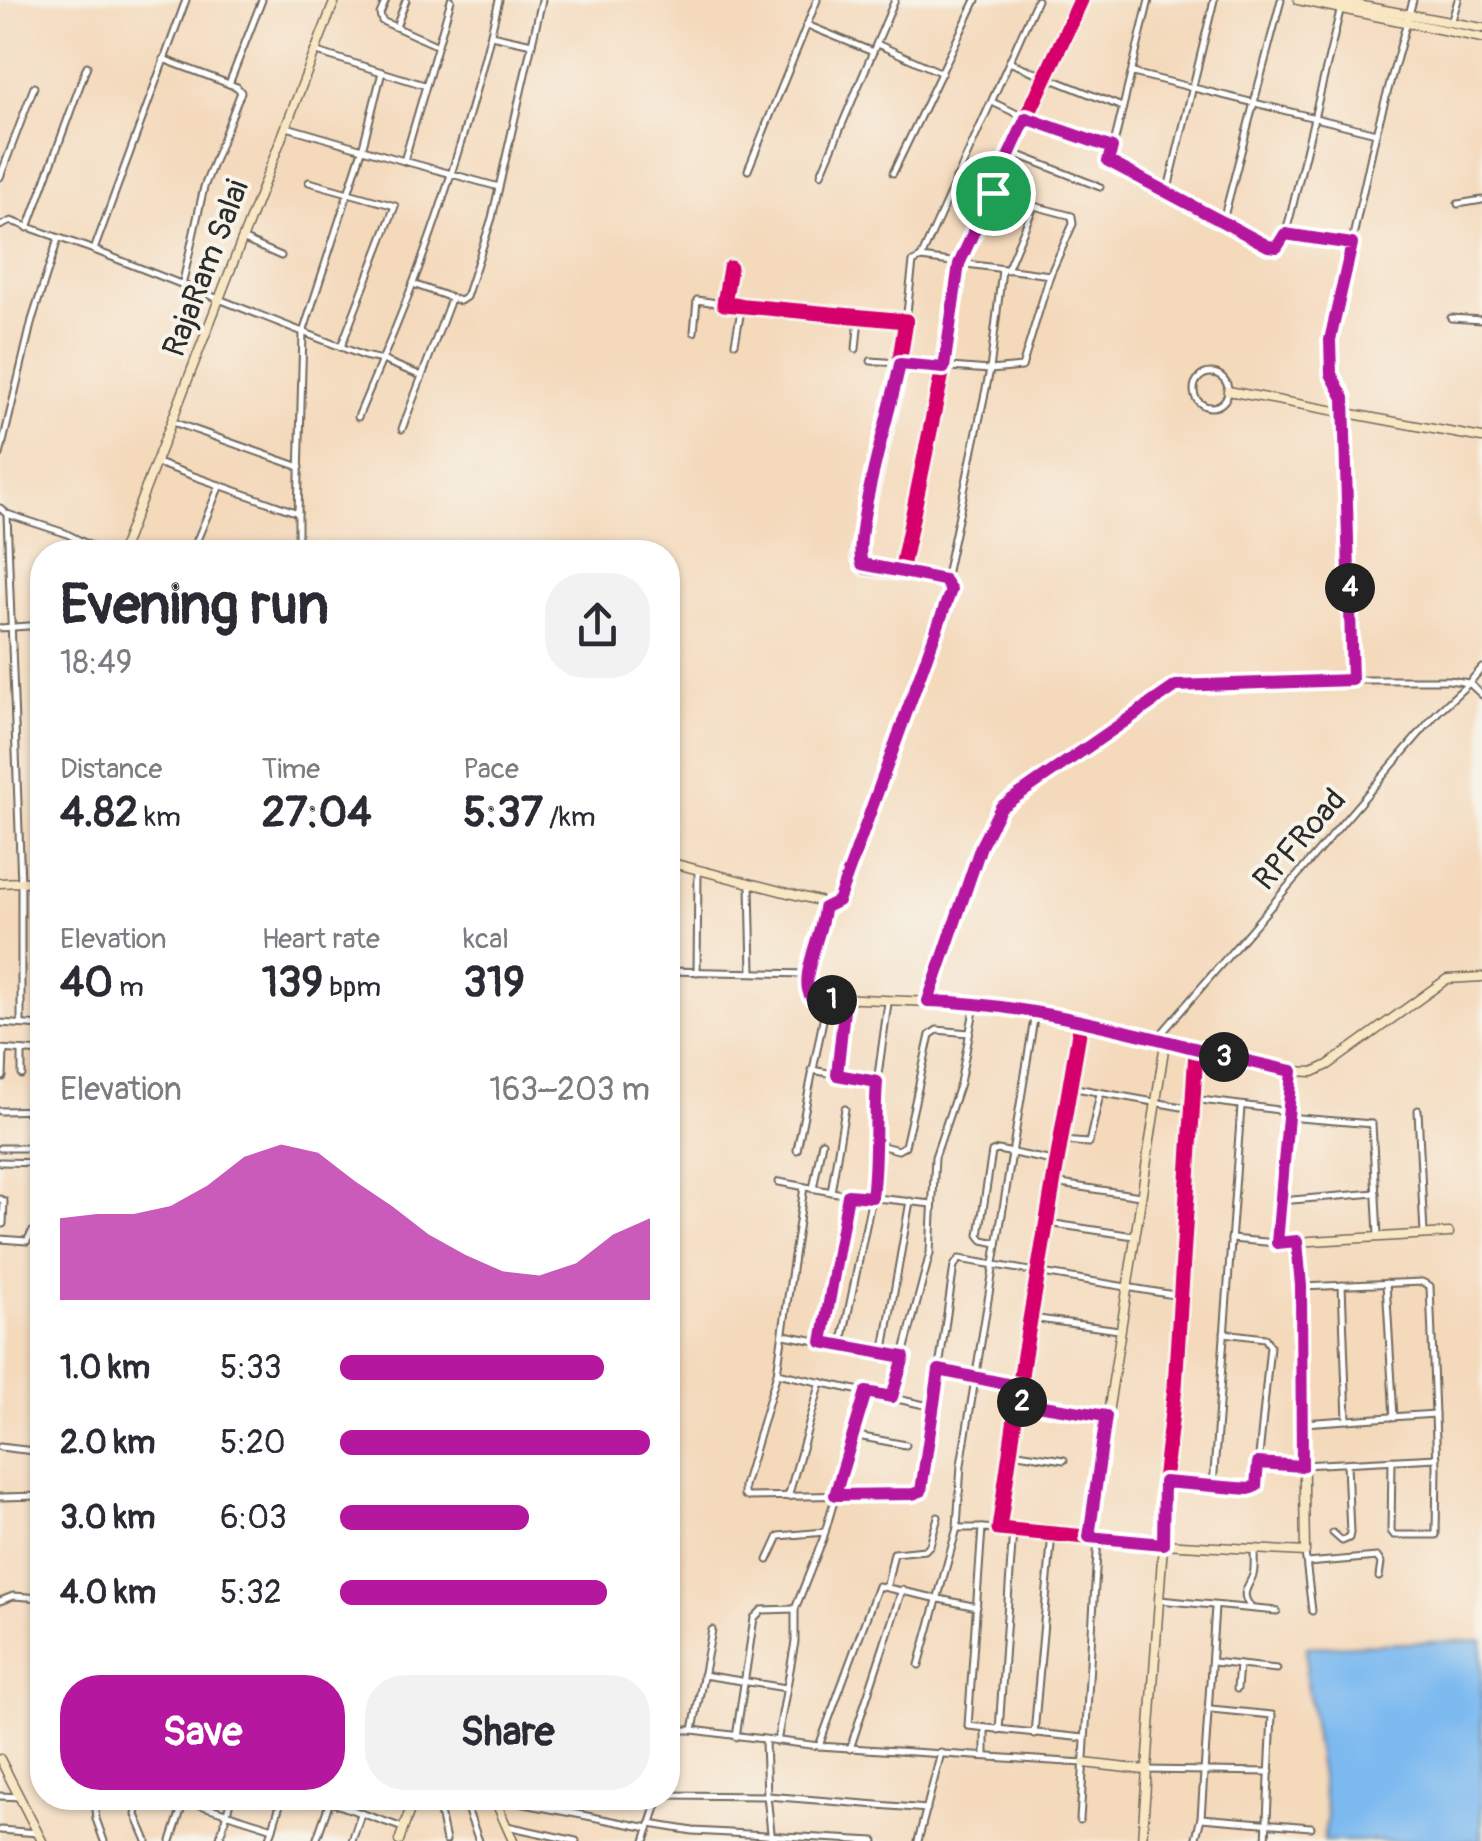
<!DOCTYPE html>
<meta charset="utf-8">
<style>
:root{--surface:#fff;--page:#f2f2f3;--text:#2b2b33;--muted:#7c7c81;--accent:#b5179e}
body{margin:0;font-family:Pangolin,sans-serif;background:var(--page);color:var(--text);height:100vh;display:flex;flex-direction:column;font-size:38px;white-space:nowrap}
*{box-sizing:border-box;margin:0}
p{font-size:32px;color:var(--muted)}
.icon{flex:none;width:55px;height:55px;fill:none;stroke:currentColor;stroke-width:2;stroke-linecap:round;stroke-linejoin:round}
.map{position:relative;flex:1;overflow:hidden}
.drawer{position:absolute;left:30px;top:540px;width:650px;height:1270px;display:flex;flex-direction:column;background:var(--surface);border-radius:40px;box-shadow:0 2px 8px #0004}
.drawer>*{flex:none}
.pin{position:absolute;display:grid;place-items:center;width:85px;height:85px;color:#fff;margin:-42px;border:5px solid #fff;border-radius:50%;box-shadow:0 2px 10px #0007}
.km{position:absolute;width:50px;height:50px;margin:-25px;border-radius:50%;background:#222;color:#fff;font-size:28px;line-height:50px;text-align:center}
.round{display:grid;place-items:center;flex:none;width:105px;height:105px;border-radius:40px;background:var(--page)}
.head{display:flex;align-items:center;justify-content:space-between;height:170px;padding:0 30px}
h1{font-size:55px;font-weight:800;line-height:75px}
.metrics{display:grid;grid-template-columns:repeat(3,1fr);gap:15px;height:170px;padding:10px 30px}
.metrics div{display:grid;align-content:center}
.metrics b{font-size:42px;font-weight:800}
.metrics small{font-size:28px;font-weight:400}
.metrics p{font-size:28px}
.chart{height:280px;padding:20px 30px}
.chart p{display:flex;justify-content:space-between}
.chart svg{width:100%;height:180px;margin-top:10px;fill:var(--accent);opacity:.7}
.action{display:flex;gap:20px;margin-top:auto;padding:20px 30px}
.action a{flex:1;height:115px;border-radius:40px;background:var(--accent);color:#fff;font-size:40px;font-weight:800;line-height:115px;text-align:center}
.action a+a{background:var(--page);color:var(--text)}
ul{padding:0 30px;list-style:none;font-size:32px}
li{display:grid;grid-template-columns:160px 120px 1fr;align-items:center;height:75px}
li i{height:25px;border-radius:12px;background:var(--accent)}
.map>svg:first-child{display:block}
.water{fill:#7dbaf0;stroke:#54728e;stroke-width:2.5}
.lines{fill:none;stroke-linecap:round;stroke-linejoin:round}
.street-casing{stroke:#71685d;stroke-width:9}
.secondary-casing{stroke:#71685d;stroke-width:11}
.street{stroke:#fff;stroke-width:5}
.secondary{stroke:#f9e7c3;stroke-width:8}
.cycleway-casing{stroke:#f7f3e8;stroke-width:21}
.cycleway{stroke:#d6006c;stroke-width:15}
.route-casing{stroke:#fff;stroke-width:20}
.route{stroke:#b5179e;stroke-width:12}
.labels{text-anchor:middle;stroke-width:8;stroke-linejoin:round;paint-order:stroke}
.street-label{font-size:32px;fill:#2b2b2b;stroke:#f7f3e8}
</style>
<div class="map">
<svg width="1482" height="1841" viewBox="0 0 1482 1841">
<rect width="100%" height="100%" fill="#f7f3e8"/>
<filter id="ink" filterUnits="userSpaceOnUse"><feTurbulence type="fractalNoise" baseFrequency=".01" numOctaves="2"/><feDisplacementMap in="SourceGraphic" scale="20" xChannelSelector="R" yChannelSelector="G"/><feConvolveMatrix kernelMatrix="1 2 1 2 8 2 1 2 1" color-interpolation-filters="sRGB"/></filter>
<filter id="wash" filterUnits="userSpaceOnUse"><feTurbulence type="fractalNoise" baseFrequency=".0048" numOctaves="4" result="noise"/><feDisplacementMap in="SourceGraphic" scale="40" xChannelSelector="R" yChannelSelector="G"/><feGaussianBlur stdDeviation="2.25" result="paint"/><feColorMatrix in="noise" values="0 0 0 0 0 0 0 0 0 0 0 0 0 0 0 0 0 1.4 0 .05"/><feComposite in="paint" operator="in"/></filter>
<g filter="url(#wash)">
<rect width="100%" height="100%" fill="#f4d9bb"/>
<polygon class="water" points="1482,1640 1482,1841 1323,1841 1327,1818 1306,1675 1307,1647"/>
</g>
<g filter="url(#ink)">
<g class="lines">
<g class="street-casing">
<g id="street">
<polyline points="386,0 380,14 382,21 436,45"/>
<polyline points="451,0 404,161 499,187"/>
<polyline points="1214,0 1168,189 1222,224 1274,249 1285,234 1290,217 1340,11"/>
<polyline points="1451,23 1458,0"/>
<polyline points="807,25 873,52"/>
<polyline points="396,27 406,0"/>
<polyline points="491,35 532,44"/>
<polyline points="877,44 942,73"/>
<polyline points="314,51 424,85"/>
<polyline points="163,59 237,87 241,92 204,187 182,286"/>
<polyline points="1009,62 1122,107"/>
<polyline points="1133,73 1376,133 1330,340 1331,374 1344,398 1353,680"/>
<polyline points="229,84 262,0"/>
<polyline points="992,102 1026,118 1113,148 1149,0"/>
<polyline points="287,127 404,161"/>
<polyline points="1376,133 1413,0"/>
<polyline points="1112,149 1108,161 1167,191"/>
<polyline points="1011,152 1100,187"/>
<polyline points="748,170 817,0"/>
<polyline points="893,173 976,0"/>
<polyline points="821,174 895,0"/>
<polyline points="0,177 34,87"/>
<polyline points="956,178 1015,201 1072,216 1073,224 1050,275"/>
<polyline points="309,182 395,206 341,347"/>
<polyline points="1458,204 1482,200"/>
<polyline points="1222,224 1281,0"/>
<path d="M0 226 11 221 94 250 364 356 382 360C432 244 470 123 499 0"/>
<polyline points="28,228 87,66"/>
<polyline points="1286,235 1352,244"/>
<polyline points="242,239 281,256"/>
<polyline points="94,250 186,0"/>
<polyline points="730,268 724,304 906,321 895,388 864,517 859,557 865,567 901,572 943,368 959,264 1081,0"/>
<polyline points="1007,270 1034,206"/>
<polyline points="413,284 460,301 466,297 492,218 542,0"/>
<polyline points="1451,318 1482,320"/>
<polyline points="906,321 913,262 921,258 1037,0"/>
<polyline points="694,332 697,300 723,304"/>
<polyline points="735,343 742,305"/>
<polyline points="856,349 859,317"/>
<polyline points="871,361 990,370 1022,367 1050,275 921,258"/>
<circle cx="1211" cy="390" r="17"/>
<polyline points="358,417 382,360 422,376 451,299"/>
<polyline points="173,422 300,467"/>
<polyline points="402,429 422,376"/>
<polyline points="0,455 32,320 58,239"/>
<polyline points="157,463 298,513 298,552"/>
<polyline points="0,508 7,514 65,533 103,552"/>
<polyline points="298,513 303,333 362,150 382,72"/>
<polyline points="7,514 21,883 21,1024"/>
<polyline points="192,552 220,485"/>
<polyline points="901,572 945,580 990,370 1002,270"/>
<polyline points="0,628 42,625"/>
<polyline points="750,885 752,972"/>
<polyline points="824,909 838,901 950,597 951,590 945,580"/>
<polyline points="668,971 808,974"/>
<polyline points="697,972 698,870"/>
<polyline points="928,1001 981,846 1001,807 1176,686 1353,680 1449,680 1469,683 1482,668"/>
<polyline points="0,1023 42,1026"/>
<polyline points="1156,1040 1437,713 1469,683 1482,695"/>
<polyline points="0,1049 42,1052"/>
<polyline points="22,1051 22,1075"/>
<polyline points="812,1070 877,1082"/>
<polyline points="837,1075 845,1001"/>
<polyline points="3,1077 4,1050"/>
<polyline points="1070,1087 1193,1109"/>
<polyline points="1193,1099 1287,1111"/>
<polyline points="1418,1110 1424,1234"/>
<polyline points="0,1111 42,1110"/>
<polyline points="1287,1117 1372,1124 1378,1235"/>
<polyline points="1061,1141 1089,1143 1100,1094"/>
<polyline points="875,1144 898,1150 905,1146 930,1035 937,1030 969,1033"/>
<polyline points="0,1148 42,1148"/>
<polyline points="797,1150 827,1000"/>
<polyline points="0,1162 42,1163"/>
<polyline points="779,1182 848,1195 932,1204"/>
<polyline points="1054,1183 1140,1196"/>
<polyline points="804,1187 777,1373 744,1486 744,1495 748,1497 913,1494 921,1491 954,1266 959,1259 1180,1296"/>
<polyline points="813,1189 822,1142"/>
<polyline points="831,1192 845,1109"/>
<polyline points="0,1199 4,1201 3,1224"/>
<polyline points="1280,1201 1376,1193"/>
<polyline points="1048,1223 1134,1236"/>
<polyline points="0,1239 27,1241 32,1232 42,1232"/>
<polyline points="1231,1239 1277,1243"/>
<polyline points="997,1243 983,1240 979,1235 992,1152 998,1150 1058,1162"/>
<polyline points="1386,1283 1394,1418"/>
<polyline points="1342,1285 1347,1420"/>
<polyline points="1301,1287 1422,1282 1430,1286 1437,1466 1436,1535 1394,1535 1391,1531 1392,1460"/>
<polyline points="1031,1318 1119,1330"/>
<polyline points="784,1335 904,1357"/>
<polyline points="823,1343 848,1195"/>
<polyline points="841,1347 872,1197 877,1159 874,1130 878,1075 888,1003"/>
<polyline points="883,1355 910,1201"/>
<polyline points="939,1370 1018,1387"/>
<polyline points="777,1373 934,1407"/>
<polyline points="892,1397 930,1253 935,1157 960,1083 975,1005"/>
<polyline points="1018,1402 1107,1416"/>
<polyline points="1303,1423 1435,1414"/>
<polyline points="852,1435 906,1445"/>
<polyline points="0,1447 42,1452"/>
<polyline points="1011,1452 1064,1460"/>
<polyline points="1259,1463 1302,1465 1437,1458"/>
<polyline points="1166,1482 1213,1486 1241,1107"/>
<polyline points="1213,1486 1249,1489 1256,1486 1270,1346 1265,1338 1224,1333"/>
<polyline points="0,1497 42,1496"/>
<polyline points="788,1497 821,1382"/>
<polyline points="957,1528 982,1528"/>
<polyline points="999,1529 982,1528 968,1726 1084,1738"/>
<polyline points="1333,1533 1342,1541 1349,1538 1350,1533 1347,1464"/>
<polyline points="1305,1552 1312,1611"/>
<polyline points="768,1560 779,1536 825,1532"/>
<polyline points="1307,1563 1377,1557 1381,1563 1379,1577"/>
<polyline points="887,1585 894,1553 925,1550 930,1545 938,1517"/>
<polyline points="1159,1600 1277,1611"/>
<polyline points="0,1601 13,1596 42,1598"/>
<path d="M1250 1606C1240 1593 1248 1588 1253 1575 1255 1569 1254 1556 1254 1549"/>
<polyline points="1215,1607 1201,1818 1311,1827"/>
<polyline points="1213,1662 1277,1669"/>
<polyline points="919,1665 957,1528 961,1465 1035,1013"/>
<polyline points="703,1675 786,1688"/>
<polyline points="1237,1689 1239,1665"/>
<polyline points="1211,1709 1272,1715 1266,1841"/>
<polyline points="693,1730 712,1630"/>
<polyline points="999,1730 1013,1530"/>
<polyline points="1034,1734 1052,1533"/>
<polyline points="670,1737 680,1730 693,1730 819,1746 1084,1763"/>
<polyline points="736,1737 754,1618 762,1610 795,1609"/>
<polyline points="777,1742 795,1642 795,1609 823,1539 866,1391"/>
<polyline points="819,1746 878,1586 977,1607"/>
<polyline points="850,1749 902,1590"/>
<polyline points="985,1755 985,1728"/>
<polyline points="1145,1770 1270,1772"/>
<polyline points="668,1795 767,1796 765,1741"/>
<polyline points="0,1796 20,1797"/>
<polyline points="94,1798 96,1819 104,1841"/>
<polyline points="139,1798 136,1815 147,1841"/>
<polyline points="319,1798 403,1828"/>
<polyline points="437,1798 446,1841"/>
<polyline points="463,1798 479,1841"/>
<polyline points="494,1798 649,1828"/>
<polyline points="191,1802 273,1828"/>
<polyline points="1080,1820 1098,1538"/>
<polyline points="650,1824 693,1831 875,1841"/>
<polyline points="507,1826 576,1841"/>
<polyline points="0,1830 38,1833"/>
<polyline points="171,1841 185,1798"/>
<polyline points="219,1841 231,1798"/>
<polyline points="269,1841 282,1798"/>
<polyline points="316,1841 330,1801"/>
<polyline points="352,1841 361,1814"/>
<polyline points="645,1841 659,1798"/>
<polyline points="772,1841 767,1796 927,1809"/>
<polyline points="918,1841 941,1753"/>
<polyline points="1195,1841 1201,1818"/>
</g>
</g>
<g class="secondary-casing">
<g id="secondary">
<polyline points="1298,0 1482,38"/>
<polyline points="1330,0 1482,28"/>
<polyline points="1228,391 1482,438"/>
<polyline points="121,552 335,0"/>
<path d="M668 862 819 901C839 931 792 969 811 997L1004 1005 1292 1071 1313 1072 1328 1065 1447 979 1482 977"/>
<polyline points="0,883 42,881"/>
<polyline points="1081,1021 1024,1355 999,1529 1163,1544 1164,1481 1175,1387 1196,1051"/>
<polyline points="1292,1071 1277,1243 1449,1233"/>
<polyline points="1089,1537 1165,1043"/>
<polyline points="0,1759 42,1841"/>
<polyline points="1084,1763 1145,1770"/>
<polyline points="494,1798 513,1841"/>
<polyline points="399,1841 414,1798"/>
<polyline points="1142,1841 1163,1544 1305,1552 1301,1287 1297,1241"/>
</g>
</g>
<use href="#street" class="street"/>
<use href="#secondary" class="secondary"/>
<g class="cycleway-casing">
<g id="cycleway">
<polyline points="730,268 724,304 906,321 895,388 864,517 859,557 865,567 901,572 943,368 959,264 1081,0"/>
<polyline points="1081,1021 1024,1355 999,1529 1163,1544 1164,1481 1175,1387 1196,1051"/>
</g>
</g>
<use href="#cycleway" class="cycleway"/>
</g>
</g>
<g class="lines" filter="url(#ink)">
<g class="route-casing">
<path id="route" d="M1026 118 1112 148 1108 161 1268 246 1277 247 1285 234 1352 244 1330 340 1331 374 1344 398 1352 680 1176 686 1001 807 981 846 928 1001C1052 1004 1171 1046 1292 1071L1277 1243 1297 1241 1301 1286 1302 1466 1258 1463 1256 1486 1249 1489 1164 1482 1163 1544 1089 1537 1106 1416 1018 1402 1021 1387 939 1370 921 1491 913 1494 835 1495 866 1392 892 1397 904 1357 822 1342 848 1195 872 1197C877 1158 874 1121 877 1082L837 1075 845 1000 811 997C798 978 823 933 824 908L838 901 951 590 944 580 862 564C852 533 892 405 900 364L944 368 959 264Z"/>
</g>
<use href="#route" class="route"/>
</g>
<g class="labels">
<g class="street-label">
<text transform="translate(205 268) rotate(-69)" y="11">RajaRam Salai</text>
<text transform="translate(1299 839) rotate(-49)" y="11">RPFRoad</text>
</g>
</g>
</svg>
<div class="pin" style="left:993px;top:193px;background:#1e9e55"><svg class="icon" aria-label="arrive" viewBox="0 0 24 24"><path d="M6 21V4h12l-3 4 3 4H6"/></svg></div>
<b class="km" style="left:832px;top:1000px">1</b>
<b class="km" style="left:1022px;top:1402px">2</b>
<b class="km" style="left:1224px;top:1057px">3</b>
<b class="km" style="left:1350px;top:588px">4</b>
<section class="drawer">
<div class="head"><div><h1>Evening run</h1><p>18:49</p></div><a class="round"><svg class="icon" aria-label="share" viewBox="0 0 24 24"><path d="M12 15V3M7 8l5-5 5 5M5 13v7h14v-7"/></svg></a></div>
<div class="metrics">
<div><p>Distance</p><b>4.82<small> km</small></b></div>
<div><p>Time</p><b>27:04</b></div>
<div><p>Pace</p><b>5:37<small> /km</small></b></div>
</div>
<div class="metrics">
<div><p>Elevation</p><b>40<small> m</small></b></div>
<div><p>Heart rate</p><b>139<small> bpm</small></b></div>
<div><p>kcal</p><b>319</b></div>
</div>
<div class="chart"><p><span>Elevation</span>163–203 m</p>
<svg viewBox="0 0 160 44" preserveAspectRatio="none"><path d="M0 44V24L10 23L20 23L30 21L40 16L50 9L60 6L70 8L80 15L90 21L100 28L110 33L120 37L130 38L140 35L150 28L160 24V44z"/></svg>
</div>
<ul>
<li><b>1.0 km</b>5:33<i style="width:85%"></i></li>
<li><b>2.0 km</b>5:20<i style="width:100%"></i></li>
<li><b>3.0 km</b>6:03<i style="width:61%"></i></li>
<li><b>4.0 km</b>5:32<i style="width:86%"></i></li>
</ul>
<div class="action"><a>Save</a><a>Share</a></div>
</section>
</div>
